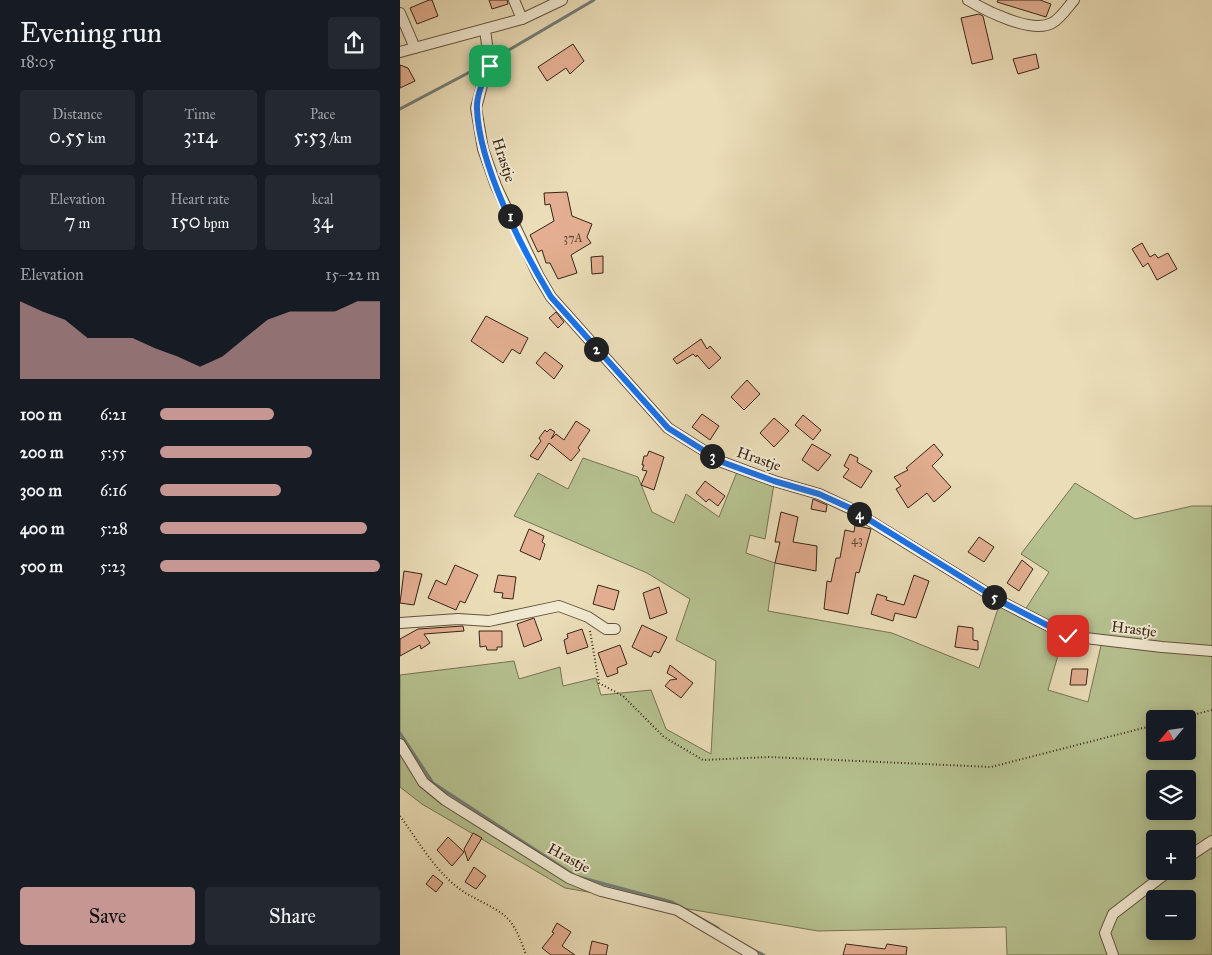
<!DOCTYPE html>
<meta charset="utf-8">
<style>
:root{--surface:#171b24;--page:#242831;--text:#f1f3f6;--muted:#9ea1a6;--accent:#c59692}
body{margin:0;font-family:"IM FELL Great Primer",serif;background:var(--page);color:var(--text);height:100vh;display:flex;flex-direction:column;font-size:19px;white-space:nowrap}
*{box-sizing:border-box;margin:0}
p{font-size:16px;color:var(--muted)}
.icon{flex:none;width:28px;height:28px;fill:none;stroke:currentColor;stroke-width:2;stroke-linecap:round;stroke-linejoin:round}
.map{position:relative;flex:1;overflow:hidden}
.details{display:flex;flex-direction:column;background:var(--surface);width:400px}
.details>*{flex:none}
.needle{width:32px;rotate:241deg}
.fabs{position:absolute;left:746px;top:710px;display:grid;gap:10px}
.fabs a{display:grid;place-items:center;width:50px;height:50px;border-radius:5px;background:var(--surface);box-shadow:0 2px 12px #0003;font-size:25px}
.pin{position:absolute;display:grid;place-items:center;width:42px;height:42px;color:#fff;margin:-21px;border-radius:10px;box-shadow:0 2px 8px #0006}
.km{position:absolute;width:25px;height:25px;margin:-12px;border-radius:50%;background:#222;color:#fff;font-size:14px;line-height:25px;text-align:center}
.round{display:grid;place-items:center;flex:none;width:52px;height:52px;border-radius:5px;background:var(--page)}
.head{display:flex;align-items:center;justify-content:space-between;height:85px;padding:0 20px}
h1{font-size:28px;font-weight:600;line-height:38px}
.stats{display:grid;grid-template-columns:repeat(3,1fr);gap:8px;height:85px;padding:5px 20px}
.stats div{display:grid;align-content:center;border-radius:5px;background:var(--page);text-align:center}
.stats b{font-size:21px;font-weight:600}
.stats small{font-size:14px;font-weight:400}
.stats p{font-size:14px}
.chart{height:140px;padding:10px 20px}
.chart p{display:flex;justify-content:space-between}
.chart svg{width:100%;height:90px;margin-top:5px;fill:var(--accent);opacity:.7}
.action{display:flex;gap:10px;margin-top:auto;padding:10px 20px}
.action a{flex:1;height:58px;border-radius:5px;background:var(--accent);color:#111;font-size:20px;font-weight:600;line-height:58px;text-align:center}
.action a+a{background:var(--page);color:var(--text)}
ul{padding:0 20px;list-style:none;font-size:16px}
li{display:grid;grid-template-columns:80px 60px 1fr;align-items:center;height:38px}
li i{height:12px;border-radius:6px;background:var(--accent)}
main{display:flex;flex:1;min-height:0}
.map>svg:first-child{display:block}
.green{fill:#b6c190;stroke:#777253;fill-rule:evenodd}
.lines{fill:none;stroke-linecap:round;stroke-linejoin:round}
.stream{stroke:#737e77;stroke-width:3}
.building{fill:#e3ae91;stroke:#382416}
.minor-casing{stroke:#64523e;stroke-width:12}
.path{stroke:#382416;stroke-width:2;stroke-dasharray:1 2.5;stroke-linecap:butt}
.minor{stroke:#f1e9d1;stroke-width:10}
.route-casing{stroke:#fff;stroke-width:10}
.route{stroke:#1a73e8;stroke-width:6}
.labels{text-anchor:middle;stroke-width:4;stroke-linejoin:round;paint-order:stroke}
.number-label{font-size:12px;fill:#634635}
.street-label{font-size:15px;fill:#382416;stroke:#f1e9d1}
</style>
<main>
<section class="details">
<div class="head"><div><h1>Evening run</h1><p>18:05</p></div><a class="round"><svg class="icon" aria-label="share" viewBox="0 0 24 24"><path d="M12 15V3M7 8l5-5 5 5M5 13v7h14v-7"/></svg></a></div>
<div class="stats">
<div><p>Distance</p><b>0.55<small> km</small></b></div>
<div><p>Time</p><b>3:14</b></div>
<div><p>Pace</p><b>5:53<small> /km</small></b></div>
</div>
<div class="stats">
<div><p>Elevation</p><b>7<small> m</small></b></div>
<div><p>Heart rate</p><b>150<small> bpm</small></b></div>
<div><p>kcal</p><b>34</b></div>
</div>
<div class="chart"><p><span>Elevation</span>15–22 m</p>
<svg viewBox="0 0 160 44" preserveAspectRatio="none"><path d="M0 44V6L10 11L20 15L30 24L40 24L50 24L60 29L70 33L80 38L90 33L100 24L110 15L120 11L130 11L140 11L150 6L160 6V44z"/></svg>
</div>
<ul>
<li><b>100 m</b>6:21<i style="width:52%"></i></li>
<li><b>200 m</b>5:55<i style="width:69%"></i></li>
<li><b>300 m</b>6:16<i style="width:55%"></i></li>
<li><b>400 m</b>5:28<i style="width:94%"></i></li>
<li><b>500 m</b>5:23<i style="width:100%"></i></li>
</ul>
<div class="action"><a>Save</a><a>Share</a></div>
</section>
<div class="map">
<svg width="812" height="955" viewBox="0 0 812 955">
<rect width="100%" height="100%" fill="#eaddb8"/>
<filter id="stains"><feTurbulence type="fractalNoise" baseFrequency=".004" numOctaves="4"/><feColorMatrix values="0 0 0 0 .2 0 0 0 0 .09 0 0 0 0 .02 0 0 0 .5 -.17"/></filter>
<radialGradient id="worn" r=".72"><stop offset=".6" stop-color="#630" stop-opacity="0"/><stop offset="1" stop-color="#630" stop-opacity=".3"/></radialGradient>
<path class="green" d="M183 458 238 477 252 512 274 523 286 494 319 517 337 472 374 484 365 539 350 535 346 553 375 563 368 611 492 633 579 668 599 605 663 638 648 690 688 702 703 637 670 633 625 610 649 572 621 554 675 483 735 519 792 506H812V955H607L606 927 418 931 165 888 22 804 0 787V675L114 661 119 679 160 667 163 686 196 678 201 695 251 690 266 729 311 754 316 661 276 640 290 599 247 573 114 516 138 473 168 489ZM755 719H788V751H755ZM755 779H788V811H755ZM755 839H788V871H755ZM755 899H788V931H755Z"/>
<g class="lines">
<g class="stream">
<polyline points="102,54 194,0"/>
<polyline points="0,109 85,64"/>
<polyline points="0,733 33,783 174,875"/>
<polyline points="179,877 272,902 318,928"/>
<polyline points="353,950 364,955"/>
</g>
</g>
<g class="building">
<polygon points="29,0 32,0 38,16 17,24 10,8"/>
<polygon points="89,0 107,0 108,4 92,9"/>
<polygon points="598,0 640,0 651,4 646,17 597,2"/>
<polygon points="579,14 583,16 593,59 572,64 561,18"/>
<polygon points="173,44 184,61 170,74 166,68 147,81 138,67"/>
<polygon points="636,54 639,68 618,74 613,59"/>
<polygon points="0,65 8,68 15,81 0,88"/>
<polygon points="167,192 172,216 192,224 187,237 191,243 171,255 177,273 158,279 150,263 146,263 142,250 138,252 130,235 154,221 150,204 145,205 144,193"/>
<polygon points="742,243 750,257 755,254 758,258 768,253 777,269 757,280 748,263 743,267 732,249"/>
<polygon points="203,256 203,273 192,274 191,257"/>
<polygon points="156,312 164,322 158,328 149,318"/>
<polygon points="86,316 128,338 120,354 112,349 103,363 71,341"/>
<polygon points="301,339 307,349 310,346 321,358 309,369 297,355 296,357 293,354 277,364 273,359"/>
<polygon points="145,352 163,366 154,379 136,363"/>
<polygon points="347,380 360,394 344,410 331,397"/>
<polygon points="302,414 319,426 310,440 292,427"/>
<polygon points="403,415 421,430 413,440 395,425"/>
<polygon points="374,418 389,431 374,447 360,433"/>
<polygon points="176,421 190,430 178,448 180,450 171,461 149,443 138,460 130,456 141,441 139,438 145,430 147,432 150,429 155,432 151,439 156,434 164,440"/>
<polygon points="412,444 431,455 418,471 402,460"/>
<polygon points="534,444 543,455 532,466 551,487 534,502 527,493 508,508 496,489 501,486 494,477 508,470 506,468"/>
<polygon points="249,451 264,457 254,490 241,485 247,471 242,470 244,465 242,465 244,456 247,456"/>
<polygon points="450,454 458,458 457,462 472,471 461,488 443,477 449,469 444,466"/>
<polygon points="305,481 325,496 318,506 309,499 306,502 296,493"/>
<polygon points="413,499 427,505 426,512 411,509"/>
<polygon points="381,512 398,517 393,542 417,546 416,571 375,563 380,542 375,542"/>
<polygon points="455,525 471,529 459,573 456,572 448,614 424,609 427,581 431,582 436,558 440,558 445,530 454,532"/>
<polygon points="129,529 144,536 142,542 145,544 140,560 120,551"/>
<polygon points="579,537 594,547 584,562 568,552"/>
<polygon points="622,560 633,569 619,591 607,583"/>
<polygon points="55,565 78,575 65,603 60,601 56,610 28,598 36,580 46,585"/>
<polygon points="4,571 22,574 14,605 0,603"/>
<polygon points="98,575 116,577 113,599 102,598 103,593 94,592"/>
<polygon points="514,575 529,581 516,618 495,613 493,621 471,614 477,594 487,597 486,600 504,605"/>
<polygon points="198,585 219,591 214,610 193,604"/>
<polygon points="259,587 267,613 250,619 243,593"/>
<polygon points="134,618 142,640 124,647 117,624"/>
<polygon points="242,625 267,637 259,653 254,651 251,657 232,647"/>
<polygon points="63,626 64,631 24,634 30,643 21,649 20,645 0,656 0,639 18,629"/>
<polygon points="558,626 573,628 573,640 578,641 578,650 555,647"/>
<polygon points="182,629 188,647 167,654 164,640 168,638 167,634"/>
<polygon points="79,631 102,631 102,647 97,647 97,650 87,650 86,646 80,647"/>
<polygon points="220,645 227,664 217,668 218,673 207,677 198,653"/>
<polygon points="270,665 293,683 281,698 265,686 270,680 277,679 267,673"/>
<polygon points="672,669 688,669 686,685 670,685"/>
<polygon points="73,833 82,838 68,861 64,849"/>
<polygon points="48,837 64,852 52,866 37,850"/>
<polygon points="74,867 86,876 76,889 65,882"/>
<polygon points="33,875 43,883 36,892 26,884"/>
<polygon points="157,923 171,932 162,946 175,955 151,955 142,948 154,933 152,932"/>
<polygon points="192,941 208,945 206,955 189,955"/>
<polygon points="446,944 485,949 487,944 507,947 506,955 443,955"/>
</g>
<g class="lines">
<g class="minor-casing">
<g id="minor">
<polyline points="114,0 122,19"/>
<path d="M568 0C586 11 632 34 652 23 660 19 668 7 674 0"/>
<polyline points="0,13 15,48"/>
<polyline points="85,30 90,66 84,78 76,108 83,149 96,186 138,275 151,297 268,428 322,462 374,481 419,494 449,508 602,602 668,636 762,647 812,651"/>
<polyline points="0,52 122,19 162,0"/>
<polyline points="0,623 58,619 89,621 159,606 188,617 206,629 215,629"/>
<polyline points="0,744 23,782 45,800 169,878 201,891 277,910 353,955"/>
<polyline points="788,857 812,841"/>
<polyline points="713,955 705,933 713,914 769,871"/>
</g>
</g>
<g class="path">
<polyline points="190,631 199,683 223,696 264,737 303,760 369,757 591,767 755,725"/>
<polyline points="777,719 812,710"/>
<path d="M0 816C16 838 30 862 49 880 64 895 81 900 98 911 114 920 120 938 126 955"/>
</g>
<use href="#minor" class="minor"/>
</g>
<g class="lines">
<g class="route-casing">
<path id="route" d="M90 66C84 78 76 95 77 109 79 165 122 249 151 297L268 428 322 462 374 481 419 494 450 508 602 602 668 636"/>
</g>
<use href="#route" class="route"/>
</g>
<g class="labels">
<g class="number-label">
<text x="173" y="242">37A</text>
<text x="457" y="544">43</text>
</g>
<g class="street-label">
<text transform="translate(104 160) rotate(72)" y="5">Hrastje</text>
<text transform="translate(359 459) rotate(19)" y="5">Hrastje</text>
<text transform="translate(734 629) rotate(7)" y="5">Hrastje</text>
<text transform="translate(169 858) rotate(28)" y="5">Hrastje</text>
</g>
</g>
<rect width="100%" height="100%" filter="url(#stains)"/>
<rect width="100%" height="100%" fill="url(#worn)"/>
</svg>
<div class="fabs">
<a><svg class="needle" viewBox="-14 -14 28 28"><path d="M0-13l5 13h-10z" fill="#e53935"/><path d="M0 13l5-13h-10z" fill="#9ea1a6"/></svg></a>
<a><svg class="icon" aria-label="layers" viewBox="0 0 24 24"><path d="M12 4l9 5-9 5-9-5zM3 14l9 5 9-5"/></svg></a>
<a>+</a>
<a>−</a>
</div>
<div class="pin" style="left:90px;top:66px;background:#1e9e55"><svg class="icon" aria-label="arrive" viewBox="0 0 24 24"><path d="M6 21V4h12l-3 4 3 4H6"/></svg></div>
<div class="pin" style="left:668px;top:636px;background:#d93025"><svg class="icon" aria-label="check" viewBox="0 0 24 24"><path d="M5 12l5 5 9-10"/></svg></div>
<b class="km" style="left:110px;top:216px">1</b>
<b class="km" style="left:196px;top:349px">2</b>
<b class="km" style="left:312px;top:456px">3</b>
<b class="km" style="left:459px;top:514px">4</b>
<b class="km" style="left:594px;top:597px">5</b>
</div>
</main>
